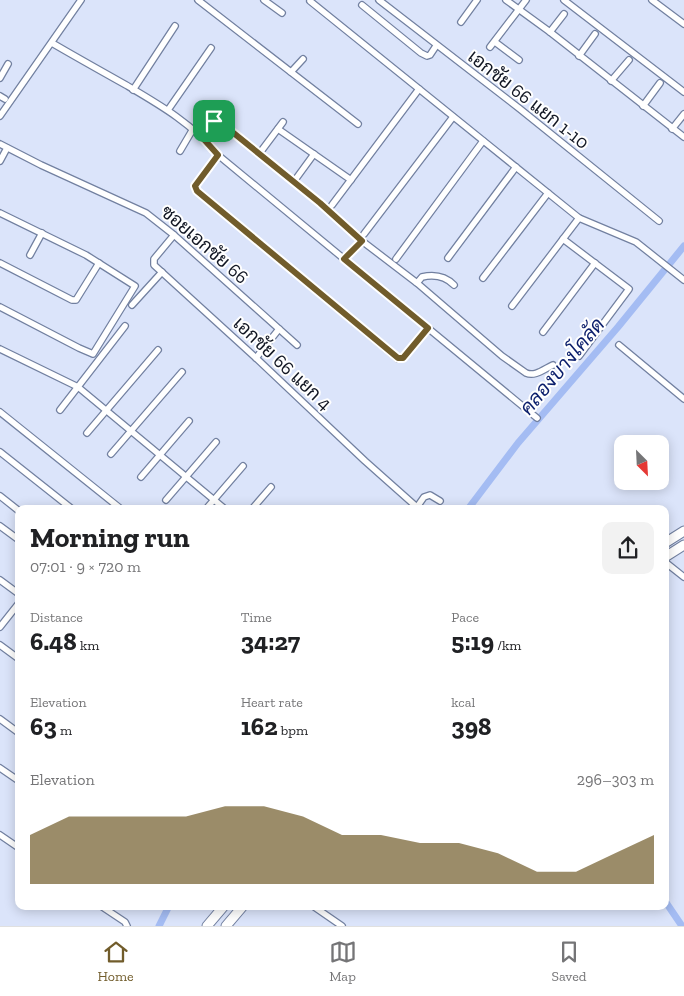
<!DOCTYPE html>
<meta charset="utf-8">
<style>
:root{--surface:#fff;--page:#f2f2f2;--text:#202124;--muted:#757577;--line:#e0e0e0;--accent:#715c2b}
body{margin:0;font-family:"Zilla Slab",Sarabun,serif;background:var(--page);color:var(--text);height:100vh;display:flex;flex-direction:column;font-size:19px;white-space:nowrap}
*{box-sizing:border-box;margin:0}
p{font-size:16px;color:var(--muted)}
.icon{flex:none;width:28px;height:28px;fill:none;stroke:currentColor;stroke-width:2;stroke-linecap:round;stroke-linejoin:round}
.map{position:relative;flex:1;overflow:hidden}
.sheet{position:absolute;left:15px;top:505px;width:654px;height:405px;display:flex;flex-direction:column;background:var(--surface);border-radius:10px;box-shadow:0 2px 12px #0003}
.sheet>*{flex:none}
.needle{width:32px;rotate:156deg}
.fabs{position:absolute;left:614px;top:435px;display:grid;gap:10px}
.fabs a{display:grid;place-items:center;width:55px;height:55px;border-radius:10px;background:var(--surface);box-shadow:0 2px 12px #0003;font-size:25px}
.pin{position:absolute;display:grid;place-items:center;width:42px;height:42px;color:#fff;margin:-21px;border-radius:10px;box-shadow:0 2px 8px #0006}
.round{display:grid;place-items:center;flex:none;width:52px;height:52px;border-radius:10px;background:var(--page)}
.summary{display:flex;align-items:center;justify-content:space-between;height:85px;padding:0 15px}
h1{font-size:28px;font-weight:700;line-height:38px}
.figures{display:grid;grid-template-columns:repeat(3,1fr);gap:8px;height:85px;padding:5px 15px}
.figures div{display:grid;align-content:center}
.figures b{font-size:25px;font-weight:700}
.figures small{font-size:14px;font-weight:400}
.figures p{font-size:14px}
.chart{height:140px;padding:10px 15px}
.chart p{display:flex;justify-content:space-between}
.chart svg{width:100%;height:90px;margin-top:5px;fill:var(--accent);opacity:.7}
.menu{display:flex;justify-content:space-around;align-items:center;height:70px;border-top:1px solid var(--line);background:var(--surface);font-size:14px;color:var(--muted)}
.menu a{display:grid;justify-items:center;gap:2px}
.menu .active{color:var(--accent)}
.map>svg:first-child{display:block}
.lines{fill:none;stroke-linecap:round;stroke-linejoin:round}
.canal{stroke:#a4bcf3;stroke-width:7}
.street-casing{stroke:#7280a0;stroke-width:8}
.primary-casing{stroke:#7280a0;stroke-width:11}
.street{stroke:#fff;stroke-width:5.5}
.primary{stroke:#fff;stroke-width:9}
.route-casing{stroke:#fff;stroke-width:10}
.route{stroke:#715c2b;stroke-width:6}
.labels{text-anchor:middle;stroke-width:4;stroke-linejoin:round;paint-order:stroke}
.street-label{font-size:19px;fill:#121724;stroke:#fff}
.water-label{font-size:20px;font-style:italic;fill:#0c1f6c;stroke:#fff}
</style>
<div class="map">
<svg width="684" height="926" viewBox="0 0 684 926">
<rect width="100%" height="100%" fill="#dbe4fa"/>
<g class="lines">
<g class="canal">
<polyline points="468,509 518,443 618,327 684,246"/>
<polyline points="665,901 682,926"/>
<polyline points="159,926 169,906"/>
</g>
<g class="street-casing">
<g id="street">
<polyline points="198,0 358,124"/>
<polyline points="264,0 282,13"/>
<polyline points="379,0 520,109 659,221"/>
<polyline points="506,0 550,32 684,137"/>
<polyline points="564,0 684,92"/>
<polyline points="652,0 684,24"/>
<polyline points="310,1 579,218 636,242 684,280"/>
<polyline points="362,5 421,53 427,56 430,55 436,46"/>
<polyline points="461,22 477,0"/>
<polyline points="550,32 564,14"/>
<polyline points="495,42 519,60"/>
<path d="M52 43C76 57 101 71 126 85 160 105 193 124 218 155L537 418"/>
<polyline points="490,47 526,0"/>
<polyline points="579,56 595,34"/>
<polyline points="291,72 303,59"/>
<polyline points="0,78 8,64"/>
<polyline points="611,81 629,60"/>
<polyline points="133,90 175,26"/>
<polyline points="0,96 5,99"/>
<polyline points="643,106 660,83"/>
<polyline points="168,110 211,48"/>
<polyline points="0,116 81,0"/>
<polyline points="278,129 351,180"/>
<polyline points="672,129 684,114"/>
<path d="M200 135 214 121 221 122 320 203 362 241 417 283 502 356 526 373C535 377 544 369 553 365"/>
<polyline points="0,144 41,165 146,213 174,235 297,345"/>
<polyline points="262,150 283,122"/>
<polyline points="180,151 193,129"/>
<polyline points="218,155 195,186 197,191 398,359 403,358 428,328"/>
<polyline points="0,161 7,148"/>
<polyline points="295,180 314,154"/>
<polyline points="332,205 419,89"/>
<polyline points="0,213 86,255 135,286 93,354 79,348 0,307"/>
<polyline points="364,234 453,117"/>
<polyline points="174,235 154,259 154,265 256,358 365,461 419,509"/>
<polyline points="563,239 629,289 579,356"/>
<polyline points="30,255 42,233"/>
<polyline points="448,258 516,167"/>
<polyline points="344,259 362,241"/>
<polyline points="396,259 483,141"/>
<polyline points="0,263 72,300 76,300 99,263"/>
<polyline points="483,278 548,193"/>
<path d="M417 283 422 277C435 274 445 276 454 285"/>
<polyline points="132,305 162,272"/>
<polyline points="512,306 579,218"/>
<polyline points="543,332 595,263"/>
<polyline points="619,345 684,399"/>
<polyline points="0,349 78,387 225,509"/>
<polyline points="256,358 279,329"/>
<polyline points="60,410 125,326"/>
<polyline points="0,412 121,509"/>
<polyline points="87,433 158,350"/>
<polyline points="0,452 72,509"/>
<polyline points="111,454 182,372"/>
<polyline points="141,477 189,421"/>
<polyline points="0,496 19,511"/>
<polyline points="166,500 216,442"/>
<polyline points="417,507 424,497 430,495 440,501"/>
<polyline points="206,509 243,466"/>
<polyline points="252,509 271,487"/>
<polyline points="0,526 19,540"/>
<polyline points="665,562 684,577"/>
<polyline points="0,580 19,594"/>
<polyline points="0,627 19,603"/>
<polyline points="0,645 19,659"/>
<polyline points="0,719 19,733"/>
<polyline points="0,768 19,781"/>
<polyline points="0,835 19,848"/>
<polyline points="101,906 125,922 127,926"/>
<polyline points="313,906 342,926"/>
</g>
</g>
<g class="primary-casing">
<g id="primary">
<polyline points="665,543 684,531"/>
<polyline points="665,557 684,545"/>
<polyline points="207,926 224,906"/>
<polyline points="226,926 243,906"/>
</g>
</g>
<use href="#street" class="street"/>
<use href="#primary" class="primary"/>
</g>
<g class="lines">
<g class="route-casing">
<polygon id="route" points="214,121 220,122 320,203 362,241 344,259 428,328 403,358 398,358 197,191 195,186 218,155 200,135"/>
</g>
<use href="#route" class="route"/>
</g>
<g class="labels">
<g class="street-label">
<text transform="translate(529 99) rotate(38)" y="7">เอกชัย 66 แยก 1-10</text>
<text transform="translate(205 244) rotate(41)" y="7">ซอยเอกชัย 66</text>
<text transform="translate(283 363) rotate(43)" y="7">เอกชัย 66 แยก 4</text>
</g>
<g class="water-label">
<text transform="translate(562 366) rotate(-50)" y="7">คลองบางโคลัด</text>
</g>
</g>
</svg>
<div class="fabs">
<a><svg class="needle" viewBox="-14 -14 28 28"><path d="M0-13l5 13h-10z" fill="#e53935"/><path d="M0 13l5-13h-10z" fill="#757577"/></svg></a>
</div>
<div class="pin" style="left:214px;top:121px;background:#1e9e55"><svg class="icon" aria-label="arrive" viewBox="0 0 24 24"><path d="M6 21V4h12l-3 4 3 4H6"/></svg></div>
<section class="sheet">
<div class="summary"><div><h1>Morning run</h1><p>07:01 · 9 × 720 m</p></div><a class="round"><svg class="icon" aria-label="share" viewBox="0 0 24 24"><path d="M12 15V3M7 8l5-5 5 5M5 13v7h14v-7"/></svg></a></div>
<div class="figures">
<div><p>Distance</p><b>6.48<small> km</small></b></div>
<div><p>Time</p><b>34:27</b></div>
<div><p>Pace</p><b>5:19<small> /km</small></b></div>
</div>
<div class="figures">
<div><p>Elevation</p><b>63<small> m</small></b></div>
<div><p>Heart rate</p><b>162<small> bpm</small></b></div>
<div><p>kcal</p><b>398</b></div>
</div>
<div class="chart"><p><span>Elevation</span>296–303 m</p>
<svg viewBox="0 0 160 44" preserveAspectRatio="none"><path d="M0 44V20L10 11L20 11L30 11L40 11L50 6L60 6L70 11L80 20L90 20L100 24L110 24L120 29L130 38L140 38L150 29L160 20V44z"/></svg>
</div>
</section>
</div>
<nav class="menu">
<a class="active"><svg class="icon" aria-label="home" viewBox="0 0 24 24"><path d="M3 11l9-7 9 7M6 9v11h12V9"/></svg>Home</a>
<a><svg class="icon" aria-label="map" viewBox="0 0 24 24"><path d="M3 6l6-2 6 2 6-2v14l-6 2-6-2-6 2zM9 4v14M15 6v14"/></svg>Map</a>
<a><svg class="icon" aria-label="saved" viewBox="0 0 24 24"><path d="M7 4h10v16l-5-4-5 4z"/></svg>Saved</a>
</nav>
